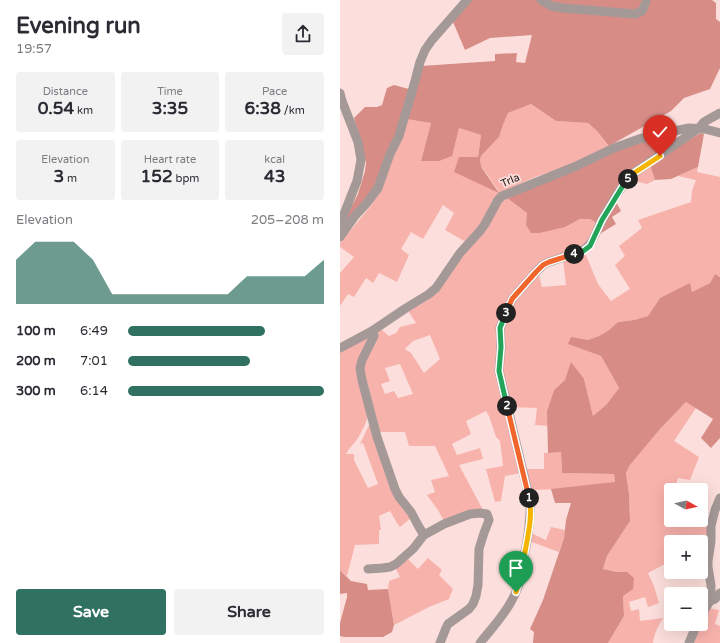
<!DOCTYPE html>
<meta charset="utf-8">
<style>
:root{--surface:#fff;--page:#f2f2f3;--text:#2b2b33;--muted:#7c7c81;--accent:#307161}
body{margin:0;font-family:"Varela Round",sans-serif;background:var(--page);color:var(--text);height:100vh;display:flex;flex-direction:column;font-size:15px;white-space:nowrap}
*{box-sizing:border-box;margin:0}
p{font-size:13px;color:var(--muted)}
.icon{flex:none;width:22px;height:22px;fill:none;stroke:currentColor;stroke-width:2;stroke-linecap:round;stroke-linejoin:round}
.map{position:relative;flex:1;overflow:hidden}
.sheet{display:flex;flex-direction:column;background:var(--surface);width:340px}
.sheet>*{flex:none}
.needle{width:26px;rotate:98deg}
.tools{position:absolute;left:324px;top:483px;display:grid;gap:8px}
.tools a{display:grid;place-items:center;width:44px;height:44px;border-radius:4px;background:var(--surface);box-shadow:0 4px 16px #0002;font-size:20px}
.pin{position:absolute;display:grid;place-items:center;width:34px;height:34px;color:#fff;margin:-41px -17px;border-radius:50% 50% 50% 0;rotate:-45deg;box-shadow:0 0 4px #0007}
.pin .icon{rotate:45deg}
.km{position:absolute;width:20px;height:20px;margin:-10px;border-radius:50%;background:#222;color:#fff;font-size:11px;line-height:20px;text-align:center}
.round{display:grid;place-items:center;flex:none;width:42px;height:42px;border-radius:4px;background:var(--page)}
.head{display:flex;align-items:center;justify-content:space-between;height:68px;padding:0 16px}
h1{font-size:22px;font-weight:800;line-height:30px}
.metrics{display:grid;grid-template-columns:repeat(3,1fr);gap:6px;height:68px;padding:4px 16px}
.metrics div{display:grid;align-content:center;border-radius:4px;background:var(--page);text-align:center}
.metrics b{font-size:17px;font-weight:800}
.metrics small{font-size:11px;font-weight:400}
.metrics p{font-size:11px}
.chart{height:112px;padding:8px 16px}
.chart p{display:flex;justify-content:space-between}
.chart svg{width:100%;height:72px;margin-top:4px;fill:var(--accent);opacity:.7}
.button{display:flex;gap:8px;margin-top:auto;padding:8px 16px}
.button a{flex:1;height:46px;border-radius:4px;background:var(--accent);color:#fff;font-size:16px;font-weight:800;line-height:46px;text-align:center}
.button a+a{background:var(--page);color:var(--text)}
ul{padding:0 16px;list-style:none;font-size:13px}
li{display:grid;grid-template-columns:64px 48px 1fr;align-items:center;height:30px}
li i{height:10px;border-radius:5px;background:var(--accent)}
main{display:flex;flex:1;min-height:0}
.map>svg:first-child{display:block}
.green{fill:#f8b2ac;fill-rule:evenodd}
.forest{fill:#d78c86}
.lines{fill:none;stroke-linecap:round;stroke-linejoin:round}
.minor{stroke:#a59998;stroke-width:9}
.split-1-casing{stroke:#fff;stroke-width:8}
.split-2-casing{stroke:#fff;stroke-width:8}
.split-3-casing{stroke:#fff;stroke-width:8}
.split-4-casing{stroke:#fff;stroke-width:8}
.split-5-casing{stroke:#fff;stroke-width:8}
.split-6-casing{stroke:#fff;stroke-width:8}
.split-1{stroke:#f5b400;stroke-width:5}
.split-2{stroke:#f0652b;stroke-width:5}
.split-3{stroke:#22a559;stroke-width:5}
.split-4{stroke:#f0652b;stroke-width:5}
.split-5{stroke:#22a559;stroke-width:5}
.split-6{stroke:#f5b400;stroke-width:5}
.labels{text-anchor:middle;stroke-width:3.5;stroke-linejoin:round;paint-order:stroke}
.street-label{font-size:11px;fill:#261c1b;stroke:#fcdfdc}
</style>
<main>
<section class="sheet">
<div class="head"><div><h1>Evening run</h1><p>19:57</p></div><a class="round"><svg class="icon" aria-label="share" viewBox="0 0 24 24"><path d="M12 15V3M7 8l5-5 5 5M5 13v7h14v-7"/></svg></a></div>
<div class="metrics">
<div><p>Distance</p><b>0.54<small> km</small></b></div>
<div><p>Time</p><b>3:35</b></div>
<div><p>Pace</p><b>6:38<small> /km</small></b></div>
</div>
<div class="metrics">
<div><p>Elevation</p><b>3<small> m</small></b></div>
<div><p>Heart rate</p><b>152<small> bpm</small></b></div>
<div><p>kcal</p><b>43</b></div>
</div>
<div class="chart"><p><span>Elevation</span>205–208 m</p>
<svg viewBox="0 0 160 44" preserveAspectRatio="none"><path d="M0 44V17L10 6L20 6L30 6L40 17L50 38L60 38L70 38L80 38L90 38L100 38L110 38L120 27L130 27L140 27L150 27L160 17V44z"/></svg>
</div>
<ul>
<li><b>100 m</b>6:49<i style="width:70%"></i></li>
<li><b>200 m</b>7:01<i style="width:62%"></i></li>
<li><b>300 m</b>6:14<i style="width:100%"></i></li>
</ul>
<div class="button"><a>Save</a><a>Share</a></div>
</section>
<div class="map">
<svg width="380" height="643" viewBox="0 0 380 643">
<rect width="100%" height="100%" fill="#fcdfdc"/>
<g class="green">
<polygon points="191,104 216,121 248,123 257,131 269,146 226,167 195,177 159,193 141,225 126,242 105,230 114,213 103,205 83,239 71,232 61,249 69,255 57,282 39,273 33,283 26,278 14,297 8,294 0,306 0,273 14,257 0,247 0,243 30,207 40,189 66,119 91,123 81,161 119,128 141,135 138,157 119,157 159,192 142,167 140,161 141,156 159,137 163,125 168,113"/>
<polygon points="310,165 315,180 307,184 291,180"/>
<polygon points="358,167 357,172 380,177 380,277 375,274 370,283 352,292 350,284 320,298 308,316 294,320 278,322 269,330 259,336 248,340 231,338 229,344 261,356 279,388 266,405 253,416 244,379 225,380 214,390 207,411 208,426 195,425 197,408 169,407 161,372 165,351 164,328 170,308 198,271 202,287 226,285 223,260 245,253 258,284 271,301 290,289 275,265 285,256 279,246 302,228 298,220 351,202 352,191 356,180 338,176"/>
<path d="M167 198 187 213 186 225 225 227 240 219H250L256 223 245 246 205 261 179 285 169 298 158 344 155 370 172 445 181 473 165 476 161 501 155 502 146 469 163 466 160 441 156 437 149 416 146 411 126 421 131 434 112 444 117 455 140 448 143 459 119 465 143 510C128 511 117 513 104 521L98 510 87 495 95 492 91 480 109 476 95 446H69L65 432H40L24 371V363L37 332 41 329 49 336 56 333 60 327 76 323 67 309 80 305 97 293 115 265 130 248 160 204ZM90 335 100 359 84 373 71 353 65 349 73 341ZM60 364 73 394 58 398 54 391 45 394 41 384 50 381 45 368Z"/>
<path d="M31 336 18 361 28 414C27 422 22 431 18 438 14 444 9 448 6 454H14V460L28 488 38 484 23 443 20 444 29 425 71 518 60 527 57 523 50 511 39 516 41 530H39V544L15 545 7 576 0 570V352Z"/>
<path d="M346 402 356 408 334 441 359 457 350 480 338 478 334 490H331V495L324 496V518H331V520H349L353 527 369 526V544L361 546V542H331V565L328 566 325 564 308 573 314 586 319 603 308 607 305 597 289 602 291 611 299 609 300 621 323 618C318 626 314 634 313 643H268L284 616 283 596 287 572H277L263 569 267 556 290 521 289 494 286 473 289 465 320 429Z"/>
<polygon points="221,452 222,473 274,474 275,483 223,489 190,490 185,469 204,469 204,453"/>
<polygon points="211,527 225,530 224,538 219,552 189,541 191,533 206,540"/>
<polygon points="88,558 102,570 99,575 113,589 109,599 89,607 54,625 48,589 49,581 60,577 55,567 68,559 78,569"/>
<polygon points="369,608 379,610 375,624 380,626 380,643 351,643 361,622"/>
</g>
<g class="forest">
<polygon points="131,0 372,0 376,3 376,19 380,22 380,68 370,89 344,98 331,111 269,146 257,131 248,123 216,121 191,104 168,113 163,125 159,137 141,156 140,161 142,168 159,193 114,172 119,157 138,157 141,135 119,128 112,156 99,161 81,161 91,123 66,119 81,66 155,61 155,54 177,53 176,62 185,63 192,35 150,38 125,50 113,22"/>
<polygon points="54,85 69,89 55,138 37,183 8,221 5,219 18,194 25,171 26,162 14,118 25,107 37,107 42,105 47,88"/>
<polygon points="361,133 364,134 358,167 331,179 315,180 310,165 357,135"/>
<polygon points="319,137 324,148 289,171 282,180 256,223 250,219 240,219 225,227 199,233 191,233 186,225 187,213 167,198 275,151"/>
<polygon points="276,202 281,211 272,217 276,224 258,235"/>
<polygon points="375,274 380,277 380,438 371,448 361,438 373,419 346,402 320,429 289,466 286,473 289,494 290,521 267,556 263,569 277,572 287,572 294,578 293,589 283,596 284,616 268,643 193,643 194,632 190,629 203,600 224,538 226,520 231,503 215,503 211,489 275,482 274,474 222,473 221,452 208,453 207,411 214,390 225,380 231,362 244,379 253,416 266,405 279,388 261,356 228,344 231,337 248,340 259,336 269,330 278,322 294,320 308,316 320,298 350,283 352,292 370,283"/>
<polygon points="0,570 11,581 27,584 28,590 48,589 54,625 52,632 43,637 4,637 0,636 0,623 7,597 7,593 0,594"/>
</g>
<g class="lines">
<g class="minor">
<polyline points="201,0 211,6 223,8 295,14 302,11 306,2"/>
<polyline points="0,93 2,101 18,142 21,160 17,181 0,224"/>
<polyline points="0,237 15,216 26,204 38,188 50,154 59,136 75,81 80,62 85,50 92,40 127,0"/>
<polyline points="32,331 34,336 22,360 20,368 22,380 37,437 55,489 59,497 71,512 79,527 84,535"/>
<polyline points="0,348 32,331 66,308 89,294 96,288 120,253 140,231 145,224 158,200 162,196 234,167 274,148 299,139 324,133 349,128 365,129 380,133"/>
<polyline points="28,569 43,568 50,567 56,564 73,549 84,535 104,524 130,514 140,513 147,514 149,520 144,533 139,549 138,585 136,596 133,604 129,609 108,624 106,628 100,643"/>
<polyline points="370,601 371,593 371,585 368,567 368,561 371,541 371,526 375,510 380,498"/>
<polyline points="361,616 370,601 375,599 380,593"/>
<path d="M140 643C151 629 165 615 173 598 180 586 182 571 184 557 188 538 191 520 190 501L159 371 161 347 160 328 172 299 196 272 203 265 209 262 242 251C253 245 256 231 262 220 270 205 280 189 291 175L359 128 364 122 380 113"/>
<polyline points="349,643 357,624"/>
</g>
</g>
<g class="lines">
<g class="split-1-casing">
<path id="split-1" d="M176 592C181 579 183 565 185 552 188 535 193 515 189 498"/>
</g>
<g class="split-2-casing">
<polyline id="split-2" points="167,406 189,498"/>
</g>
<g class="split-3-casing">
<polyline id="split-3" points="166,313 160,328 161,347 159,371 167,406"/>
</g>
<g class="split-4-casing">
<polyline id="split-4" points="166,313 172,299 196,272 203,265 209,262 234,254"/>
</g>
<g class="split-5-casing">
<polyline id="split-5" points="234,254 242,252 250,246 262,220 284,184 288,179"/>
</g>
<g class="split-6-casing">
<polyline id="split-6" points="288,179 291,175 320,156"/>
</g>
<use href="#split-1" class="split-1"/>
<use href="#split-2" class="split-2"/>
<use href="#split-3" class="split-3"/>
<use href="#split-4" class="split-4"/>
<use href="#split-5" class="split-5"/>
<use href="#split-6" class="split-6"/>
</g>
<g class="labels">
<g class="street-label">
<text transform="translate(170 180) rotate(-23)" y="4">Trla</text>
</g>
</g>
</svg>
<div class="tools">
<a><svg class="needle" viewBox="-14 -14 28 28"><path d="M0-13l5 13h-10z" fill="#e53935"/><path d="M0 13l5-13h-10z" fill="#7c7c81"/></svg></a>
<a>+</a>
<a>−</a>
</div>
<div class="pin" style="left:176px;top:592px;background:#1e9e55"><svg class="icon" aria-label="arrive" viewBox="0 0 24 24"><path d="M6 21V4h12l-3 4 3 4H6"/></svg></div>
<div class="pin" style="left:320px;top:156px;background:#d93025"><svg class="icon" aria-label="check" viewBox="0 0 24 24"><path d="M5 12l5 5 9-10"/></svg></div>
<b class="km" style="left:189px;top:498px">1</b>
<b class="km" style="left:167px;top:406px">2</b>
<b class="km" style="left:166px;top:313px">3</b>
<b class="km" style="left:234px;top:254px">4</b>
<b class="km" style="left:288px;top:179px">5</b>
</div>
</main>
